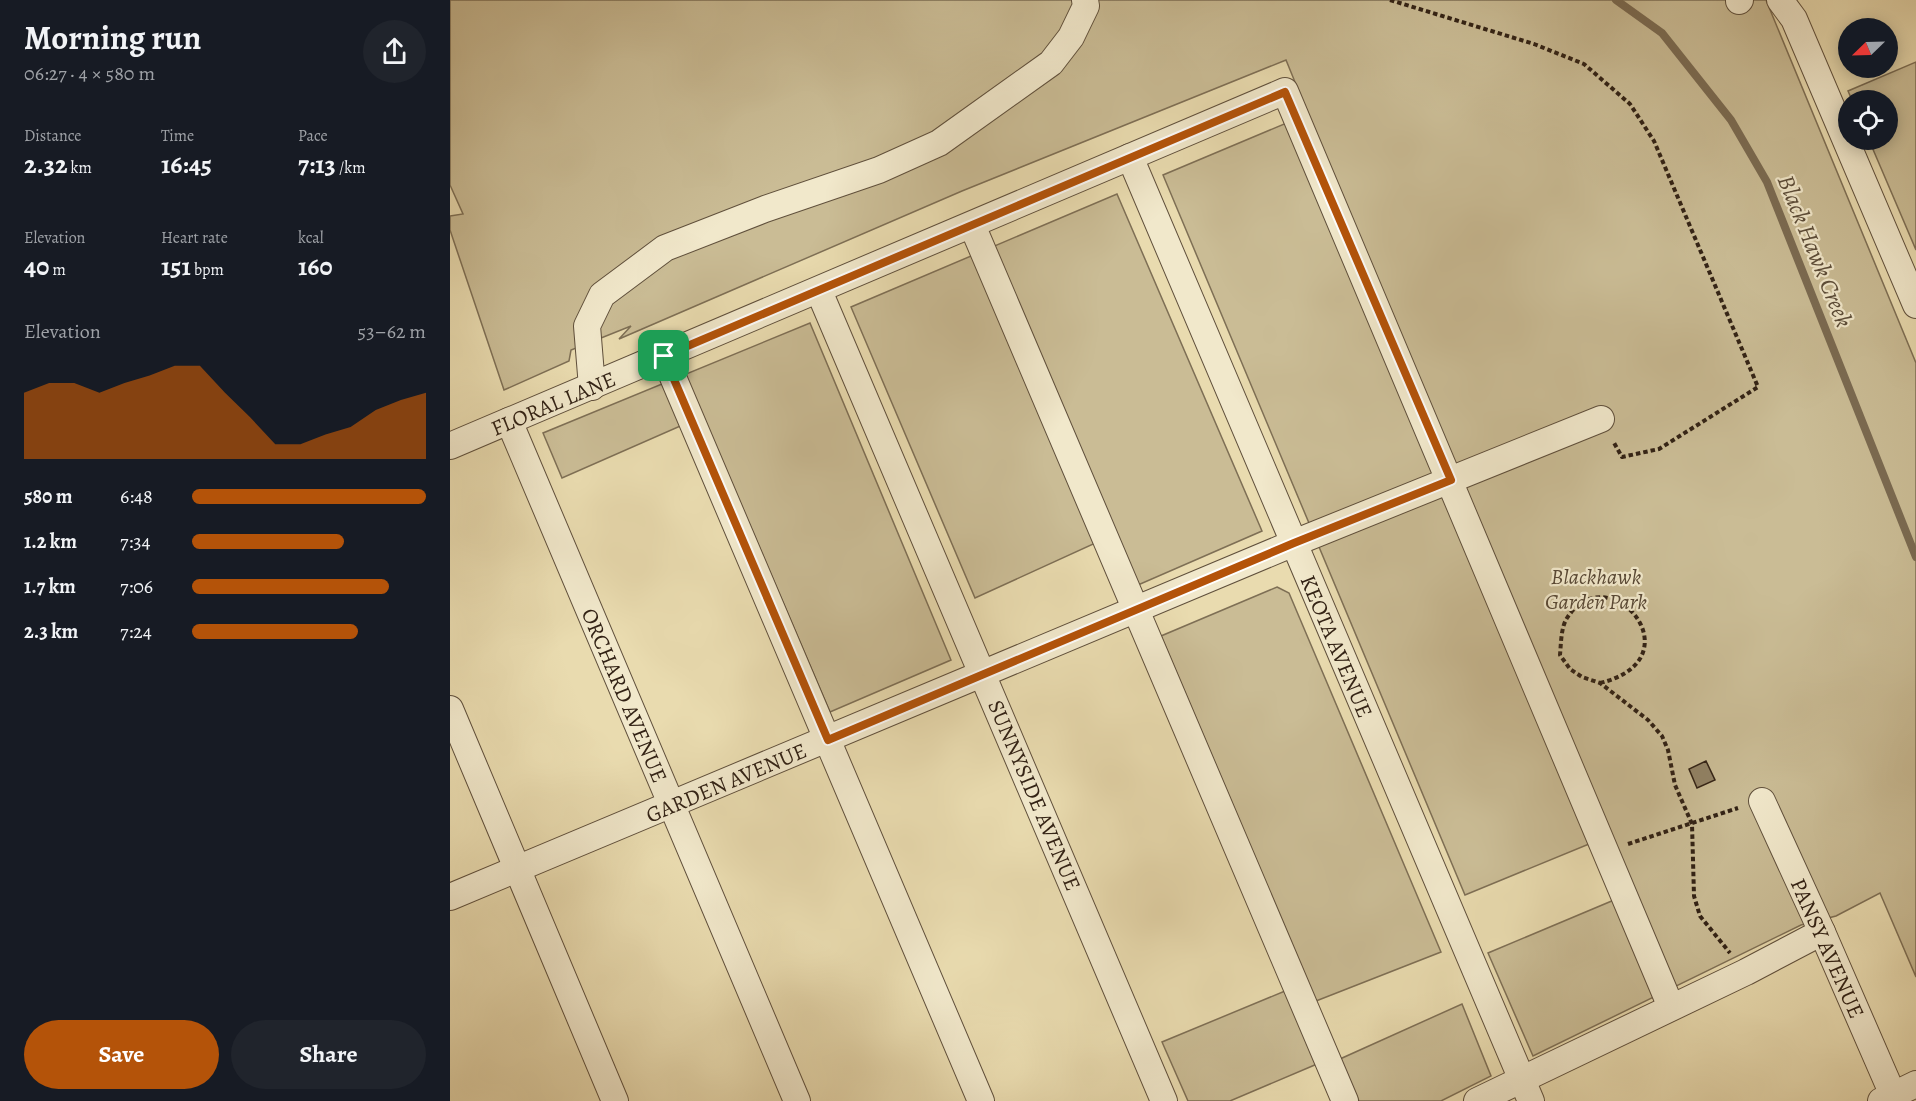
<!DOCTYPE html>
<meta charset="utf-8">
<style>
:root{--surface:#171b24;--page:#20242c;--text:#f1f3f6;--muted:#9ea1a6;--accent:#b45309}
body{margin:0;font-family:Alegreya,serif;background:var(--page);color:var(--text);height:100vh;display:flex;flex-direction:column;font-size:22px;white-space:nowrap}
*{box-sizing:border-box;margin:0}
p{font-size:20px;color:var(--muted)}
.icon{flex:none;width:33px;height:33px;fill:none;stroke:currentColor;stroke-width:2;stroke-linecap:round;stroke-linejoin:round}
.map{position:relative;flex:1;overflow:hidden}
.sheet{display:flex;flex-direction:column;background:var(--surface);width:450px}
.sheet>*{flex:none}
.needle{width:39px;rotate:247deg}
.buttons{position:absolute;left:1388px;top:18px;display:grid;gap:12px}
.buttons a{display:grid;place-items:center;width:60px;height:60px;border-radius:50%;background:var(--surface);box-shadow:0 3px 15px #0003;font-size:30px}
.pin{position:absolute;display:grid;place-items:center;width:51px;height:51px;color:#fff;margin:-26px;border-radius:12px;box-shadow:0 3px 9px #0006}
.round{display:grid;place-items:center;flex:none;width:63px;height:63px;border-radius:32px;background:var(--page)}
.overview{display:flex;align-items:center;justify-content:space-between;height:102px;padding:0 24px}
h1{font-size:33px;font-weight:700;line-height:45px}
.stats{display:grid;grid-template-columns:repeat(3,1fr);gap:9px;height:102px;padding:6px 24px}
.stats div{display:grid;align-content:center}
.stats b{font-size:26px;font-weight:700}
.stats small{font-size:16px;font-weight:400}
.stats p{font-size:16px}
.chart{height:168px;padding:12px 24px}
.chart p{display:flex;justify-content:space-between}
.chart svg{width:100%;height:108px;margin-top:6px;fill:var(--accent);opacity:.7}
.cta{display:flex;gap:12px;margin-top:auto;padding:12px 24px}
.cta a{flex:1;height:69px;border-radius:36px;background:var(--accent);color:#fff;font-size:24px;font-weight:700;line-height:69px;text-align:center}
.cta a+a{background:var(--page);color:var(--text)}
ul{padding:0 24px;list-style:none;font-size:20px}
li{display:grid;grid-template-columns:96px 72px 1fr;align-items:center;height:45px}
li i{height:15px;border-radius:8px;background:var(--accent)}
main{display:flex;flex:1;min-height:0}
.map>svg:first-child{display:block}
.green{fill:#cabc95;stroke:#7e6f55;stroke-width:1.5}
.lines{fill:none;stroke-linecap:round;stroke-linejoin:round}
.stream{stroke:#7b6b52;stroke-width:8}
.building{fill:#918265;stroke:#322215;stroke-width:1.5}
.minor-casing{stroke:#60503c;stroke-width:28}
.path{stroke:#322215;stroke-width:4;stroke-dasharray:4.5 3;stroke-linecap:butt}
.minor{stroke:#f1e8cb;stroke-width:26}
.route-casing{stroke:#fff;stroke-width:12}
.route{stroke:#b45309;stroke-width:8}
.labels{text-anchor:middle;stroke-width:4.5;stroke-linejoin:round;paint-order:stroke}
.street-label{font-size:22px;fill:#322215;stroke:#f1e8cb}
.park-label{font-size:22px;font-style:italic;fill:#584835;stroke:#f1e8cb}
.water-label{font-size:24px;font-style:italic;fill:#5c4d39;stroke:#f1e8cb}
</style>
<main>
<section class="sheet">
<div class="overview"><div><h1>Morning run</h1><p>06:27 · 4 × 580 m</p></div><a class="round"><svg class="icon" aria-label="share" viewBox="0 0 24 24"><path d="M12 15V3M7 8l5-5 5 5M5 13v7h14v-7"/></svg></a></div>
<div class="stats">
<div><p>Distance</p><b>2.32<small> km</small></b></div>
<div><p>Time</p><b>16:45</b></div>
<div><p>Pace</p><b>7:13<small> /km</small></b></div>
</div>
<div class="stats">
<div><p>Elevation</p><b>40<small> m</small></b></div>
<div><p>Heart rate</p><b>151<small> bpm</small></b></div>
<div><p>kcal</p><b>160</b></div>
</div>
<div class="chart"><p><span>Elevation</span>53–62 m</p>
<svg viewBox="0 0 160 44" preserveAspectRatio="none"><path d="M0 44V17L10 13L20 13L30 17L40 13L50 10L60 6L70 6L80 17L90 27L100 38L110 38L120 34L130 31L140 24L150 20L160 17V44z"/></svg>
</div>
<ul>
<li><b>580 m</b>6:48<i style="width:100%"></i></li>
<li><b>1.2 km</b>7:34<i style="width:65%"></i></li>
<li><b>1.7 km</b>7:06<i style="width:84%"></i></li>
<li><b>2.3 km</b>7:24<i style="width:71%"></i></li>
</ul>
<div class="cta"><a>Save</a><a>Share</a></div>
</section>
<div class="map">
<svg width="1466" height="1101" viewBox="0 0 1466 1101">
<rect width="100%" height="100%" fill="#e9dbaf"/>
<filter id="stains"><feTurbulence type="fractalNoise" baseFrequency=".00333" numOctaves="4"/><feColorMatrix values="0 0 0 0 .2 0 0 0 0 .09 0 0 0 0 .02 0 0 0 .5 -.17"/></filter>
<radialGradient id="worn" r=".72"><stop offset=".6" stop-color="#630" stop-opacity="0"/><stop offset="1" stop-color="#630" stop-opacity=".3"/></radialGradient>
<g class="green">
<polygon points="0,0 1316,0 1466,363 1466,977 1430,893 1386,916 1351,925 1083,1056 1038,953 1164,900 1139,844 1015,895 713,175 858,114 836,60 512,191 169,339 181,326 121,350 119,361 54,390 0,230 0,216 13,214 0,185"/>
<polygon points="1466,62 1466,250 1419,140 1437,140 1437,100 1402,100 1398,91"/>
<polygon points="667,194 812,531 688,585 665,534 525,598 401,307"/>
<polygon points="360,323 501,660 380,712 253,416 112,478 93,433"/>
<polygon points="827,587 839,593 991,952 866,1001 711,636"/>
<polygon points="835,991 867,1064 780,1101 738,1101 712,1042"/>
<polygon points="1012,1004 1041,1076 991,1101 909,1101 890,1059"/>
</g>
<g class="lines">
<polyline class="stream" points="1166,0 1212,33 1281,120 1317,182 1466,557"/>
</g>
<polygon class="building" points="1256,761 1265,780 1247,788 1239,769"/>
<g class="lines">
<g class="minor-casing">
<g id="minor">
<polyline points="1330,0 1344,19 1466,305"/>
<polyline points="1289,1 1290,0"/>
<polyline points="680,157 1081,1101"/>
<polyline points="522,225 895,1101"/>
<polyline points="369,291 714,1101"/>
<polyline points="214,356 531,1101"/>
<polyline points="142,387 137,326 152,295 215,248 315,209 429,170 489,143 601,63 621,37 636,6 635,0"/>
<polyline points="59,421 347,1101"/>
<polyline points="0,446 835,91 1221,1007"/>
<polyline points="0,709 165,1101"/>
<polyline points="1312,801 1372,932 1443,1095"/>
<polyline points="0,897 844,543 1151,419"/>
<polyline points="1027,1101 1296,972 1372,932"/>
<polyline points="1431,1101 1466,1084"/>
</g>
</g>
<g class="path">
<polyline points="940,0 1084,44 1134,64 1180,104 1204,141 1308,387 1209,449 1172,457 1163,441"/>
<path d="M1150 683C1249 659 1159 553 1117 618 1111 627 1111 644 1110 655L1120 669 1132 677 1150 683 1198 720 1212 736 1218 750 1225 785 1242 824 1244 896 1250 916 1280 953"/>
<polyline points="1178,844 1288,808"/>
</g>
<use href="#minor" class="minor"/>
</g>
<g class="lines">
<g class="route-casing">
<polygon id="route" points="835,92 1001,480 844,543 378,740 214,356"/>
</g>
<use href="#route" class="route"/>
</g>
<g class="labels">
<g class="street-label">
<text transform="translate(103 403) rotate(-23)" y="8">FLORAL LANE</text>
<text transform="translate(887 646) rotate(67)" y="8">KEOTA AVENUE</text>
<text transform="translate(175 695) rotate(67)" y="8">ORCHARD AVENUE</text>
<text transform="translate(276 782) rotate(-23)" y="8">GARDEN AVENUE</text>
<text transform="translate(585 795) rotate(67)" y="8">SUNNYSIDE AVENUE</text>
<text transform="translate(1378 948) rotate(66)" y="8">PANSY AVENUE</text>
</g>
<g class="park-label">
<text x="1146" y="584">Blackhawk<tspan x="1146" dy="25">Garden Park</tspan></text>
</g>
<g class="water-label">
<text transform="translate(1365 251) rotate(68)" y="8">Black Hawk Creek</text>
</g>
</g>
<rect width="100%" height="100%" filter="url(#stains)"/>
<rect width="100%" height="100%" fill="url(#worn)"/>
</svg>
<div class="buttons">
<a><svg class="needle" viewBox="-14 -14 28 28"><path d="M0-13l5 13h-10z" fill="#e53935"/><path d="M0 13l5-13h-10z" fill="#9ea1a6"/></svg></a>
<a><svg class="icon" aria-label="locate" viewBox="0 0 24 24"><circle cx="12" cy="12" r="6"/><path d="M12 2v4M12 18v4M2 12h4M18 12h4"/></svg></a>
</div>
<div class="pin" style="left:214px;top:356px;background:#1e9e55"><svg class="icon" aria-label="arrive" viewBox="0 0 24 24"><path d="M6 21V4h12l-3 4 3 4H6"/></svg></div>
</div>
</main>
